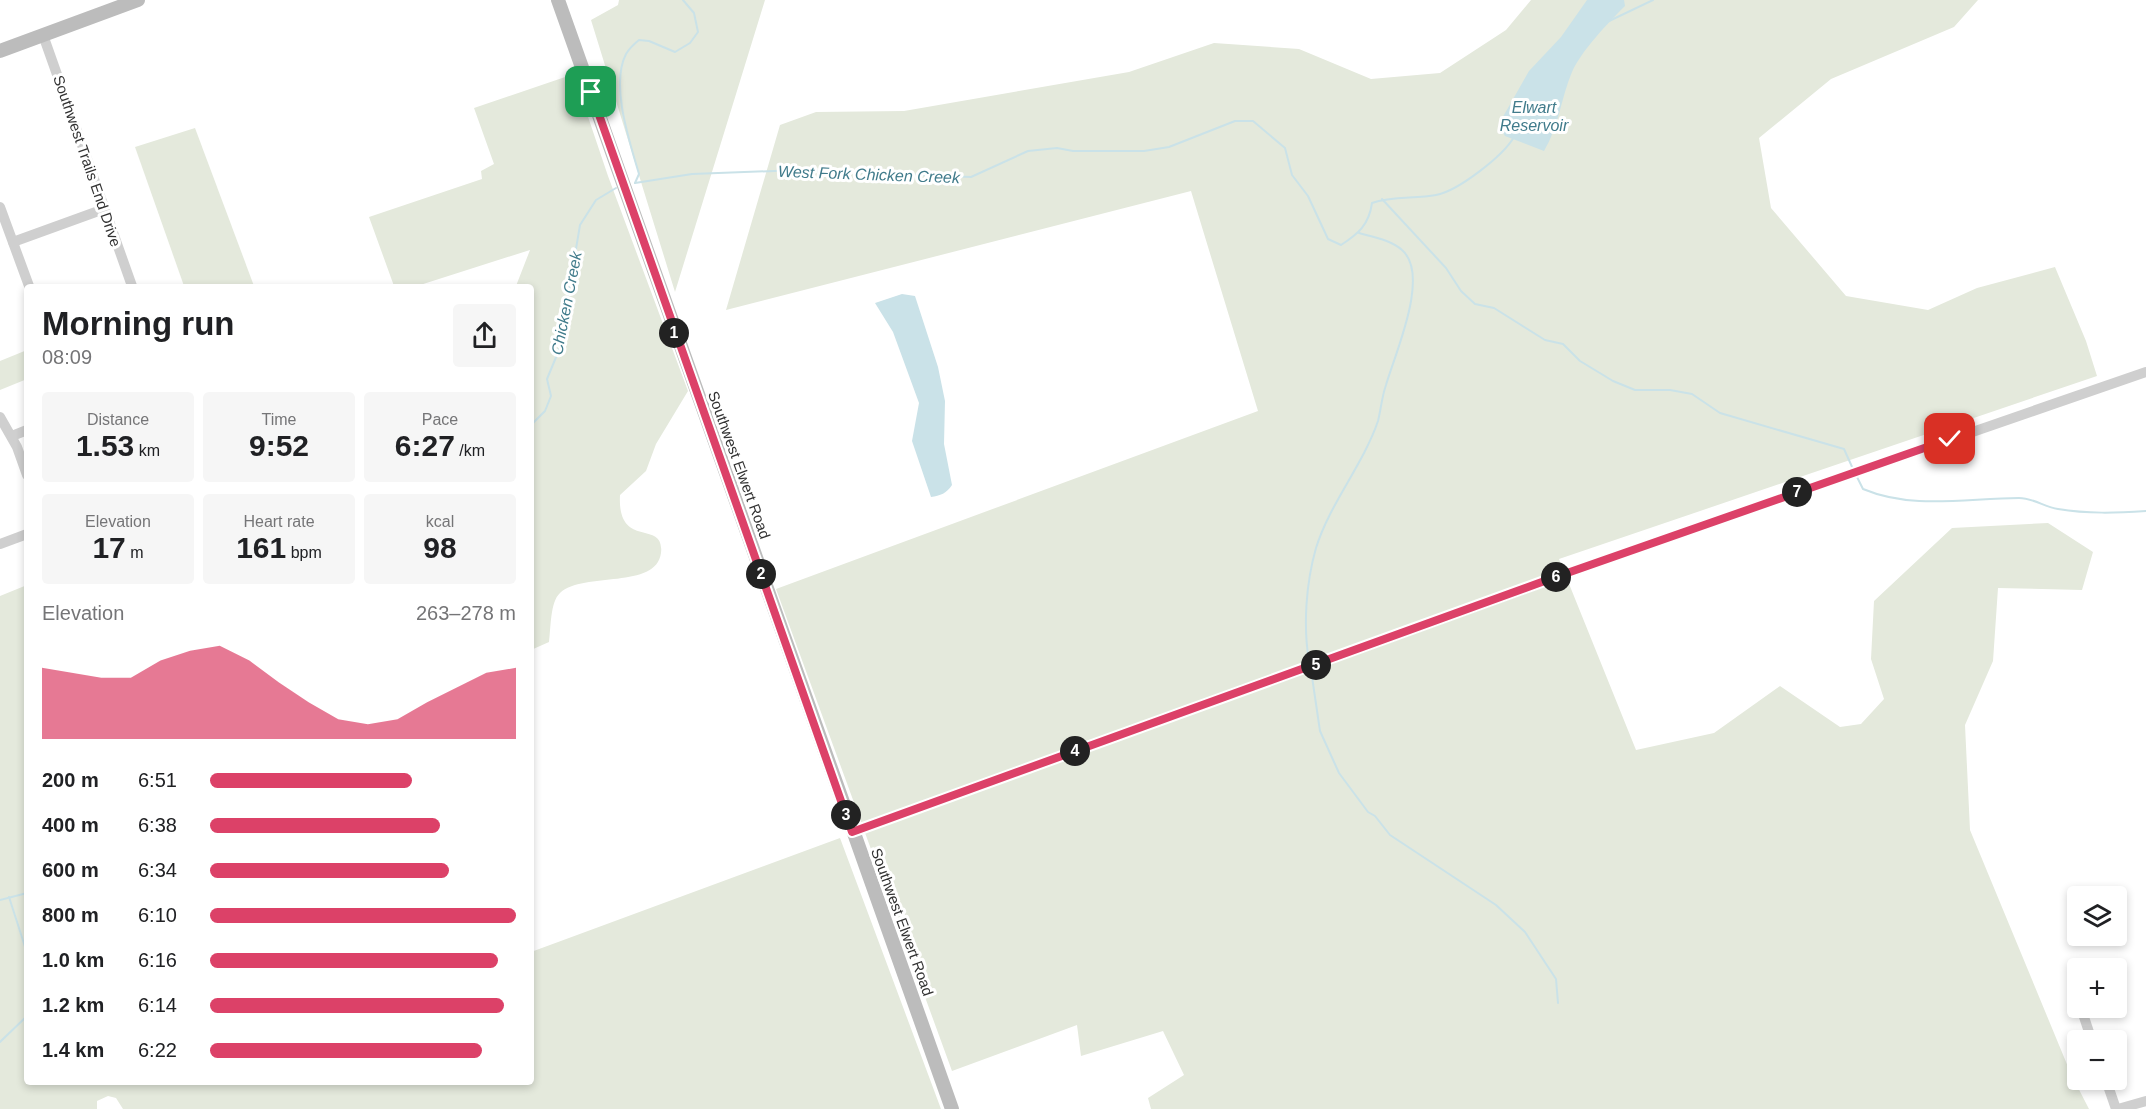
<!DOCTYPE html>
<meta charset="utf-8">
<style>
:root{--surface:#fff;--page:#f6f6f6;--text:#202124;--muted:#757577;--accent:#dc4168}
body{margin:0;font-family:Helvetica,sans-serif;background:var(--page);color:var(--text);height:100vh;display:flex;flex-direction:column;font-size:22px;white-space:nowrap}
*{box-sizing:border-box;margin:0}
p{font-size:20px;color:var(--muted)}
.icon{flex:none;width:33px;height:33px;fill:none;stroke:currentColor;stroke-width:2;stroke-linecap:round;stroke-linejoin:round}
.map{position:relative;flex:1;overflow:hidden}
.panel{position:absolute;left:24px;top:284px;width:510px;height:801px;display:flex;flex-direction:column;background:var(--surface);border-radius:6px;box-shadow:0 3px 9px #0003}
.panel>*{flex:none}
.tools{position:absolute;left:2067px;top:886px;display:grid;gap:12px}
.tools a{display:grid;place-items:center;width:60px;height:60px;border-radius:6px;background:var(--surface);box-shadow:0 3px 9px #0003;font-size:30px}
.pin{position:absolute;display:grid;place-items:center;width:51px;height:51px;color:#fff;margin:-26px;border-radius:12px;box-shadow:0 3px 9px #0006}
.km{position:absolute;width:30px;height:30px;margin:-15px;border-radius:50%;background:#222;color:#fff;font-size:16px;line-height:30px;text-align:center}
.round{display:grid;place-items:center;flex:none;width:63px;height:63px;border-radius:6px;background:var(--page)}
.overview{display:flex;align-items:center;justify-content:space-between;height:102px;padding:0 18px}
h1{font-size:33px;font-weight:700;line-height:45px}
.metrics{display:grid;grid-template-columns:repeat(3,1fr);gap:9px;height:102px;padding:6px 18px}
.metrics div{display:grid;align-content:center;border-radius:6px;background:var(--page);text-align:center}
.metrics b{font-size:30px;font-weight:700}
.metrics small{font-size:16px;font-weight:400}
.metrics p{font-size:16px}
.chart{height:168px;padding:12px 18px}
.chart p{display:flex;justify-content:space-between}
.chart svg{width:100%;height:108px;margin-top:6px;fill:var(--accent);opacity:.7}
ul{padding:0 18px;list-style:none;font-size:20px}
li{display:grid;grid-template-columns:96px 72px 1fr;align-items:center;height:45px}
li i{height:15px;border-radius:8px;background:var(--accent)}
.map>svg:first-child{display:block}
.green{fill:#e4e9dc}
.water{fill:#cae2e8}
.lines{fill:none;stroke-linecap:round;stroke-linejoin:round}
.stream{stroke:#cae2e8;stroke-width:2}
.street{stroke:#cfcfcf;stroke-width:10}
.secondary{stroke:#bcbcbc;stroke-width:14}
.route-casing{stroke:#fff;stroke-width:12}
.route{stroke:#dc4168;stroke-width:8}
.labels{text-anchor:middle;stroke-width:6;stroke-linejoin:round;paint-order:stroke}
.street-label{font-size:15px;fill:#323232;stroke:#fff}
.water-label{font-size:16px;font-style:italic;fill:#407b8b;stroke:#fff}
</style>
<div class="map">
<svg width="2146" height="1109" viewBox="0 0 2146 1109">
<rect width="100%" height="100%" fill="#fff"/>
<g class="green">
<polygon points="619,0 765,0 675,292 591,20 618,5"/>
<polygon points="1531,0 1978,0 1954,27 1831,79 1759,138 1771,208 1846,296 1928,310 1977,288 2055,267 2086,341 2097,376 1559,559 1636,750 1714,733 1780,686 1840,727 1861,724 1884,699 1871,659 1874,601 1952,528 2048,523 2093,552 2082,590 1998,588 1993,661 1965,725 1970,830 2071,1074 2089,1109 1151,1109 1148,1098 1184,1075 1163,1031 1081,1056 1077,1025 952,1071 776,589 1258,411 1191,191 726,310 780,125 816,112 904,111 1129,72 1214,43 1299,49 1371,79 1440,73 1506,30"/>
<path d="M571 75 581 96 608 176 688 391 656 444 646 471 620 495C617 551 665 518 661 553 656 590 584 571 560 593 550 602 551 628 549 642L531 650V286H516L530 250 417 286H394L369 217 482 179 481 171 494 164 474 108Z"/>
<polygon points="195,128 254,286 184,286 135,147"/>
<polygon points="27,350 27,379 0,390 0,361"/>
<polygon points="27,585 27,1082 531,1082 531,952 840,838 941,1109 123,1109 116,1098 108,1096 97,1101 97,1109 0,1109 0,596"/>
</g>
<g class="water">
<path d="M1587 0H1624L1625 6C1608 23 1582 50 1572 72 1561 98 1559 126 1544 151L1505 136 1502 131 1505 124 1500 122 1529 71 1561 37Z"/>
<path d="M902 294 915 296 938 367 945 401 944 444 952 485C947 493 940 496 931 497L912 441 919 403 893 332 875 303Z"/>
</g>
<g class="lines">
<g class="stream">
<polyline points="1607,22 1653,0"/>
<path d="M635 183 692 174 800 170 971 177 1028 151 1057 148 1073 151H1144L1169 147 1235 121H1253L1285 148 1292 175 1308 196 1328 239 1341 245C1358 234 1369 225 1372 203 1392 196 1415 199 1436 195 1458 191 1503 156 1514 137"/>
<path d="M635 183 639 174C630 143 610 85 626 54 629 49 634 44 639 40L649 41 675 52 690 43 698 32 694 13 683 0"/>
<polyline points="1382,199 1446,268 1461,291 1475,304 1494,308 1545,340 1563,344 1580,361 1613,381 1635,390 1670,390 1692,394 1720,413 1844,449 1853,469"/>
<polyline points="531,425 545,411 551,396 547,379 559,350 580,225 596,200 616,188"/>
<path d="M1857 477 1863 489C1913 510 1967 498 2019 498 2033 498 2045 507 2058 509 2088 514 2116 513 2146 511"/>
<path d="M1309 661C1303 626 1306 583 1316 548 1330 503 1363 465 1378 421 1381 409 1382 396 1386 385 1394 356 1431 275 1402 250 1391 240 1373 237 1359 233"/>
<polyline points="1311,670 1320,731 1339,773 1368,812 1375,816 1390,835 1496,905 1525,932 1556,979 1558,1003"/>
<polyline points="9,897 27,953"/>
<polyline points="0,900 27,893"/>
<polyline points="0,1042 27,1016"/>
</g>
<g class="street">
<polyline points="43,35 132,286"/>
<polyline points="0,207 29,286"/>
<polyline points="13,242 104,209"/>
<polyline points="0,417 17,447 27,475"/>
<polyline points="12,436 27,430"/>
<polyline points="0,544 27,534"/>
<polyline points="852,832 1660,540 2146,372"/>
<polyline points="2081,1008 2092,1041"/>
<polyline points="2106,1080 2116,1109"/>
<polyline points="2118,1109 2146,1101"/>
</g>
<g class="secondary">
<polyline points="558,0 952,1109"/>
<polyline points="0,51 138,0"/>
</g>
</g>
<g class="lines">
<g class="route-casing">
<polyline id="route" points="591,92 852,832 1550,579 1950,439"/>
</g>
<use href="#route" class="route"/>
</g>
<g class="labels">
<g class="street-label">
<text transform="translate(87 161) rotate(71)" y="5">Southwest Trails End Drive</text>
<text transform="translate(739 465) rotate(70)" y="5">Southwest Elwert Road</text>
<text transform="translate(902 922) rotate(70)" y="5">Southwest Elwert Road</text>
</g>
<g class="water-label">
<text x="1534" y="113">Elwart<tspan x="1534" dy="18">Reservoir</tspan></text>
<text transform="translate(869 174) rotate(2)" y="6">West Fork Chicken Creek</text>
<text transform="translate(566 303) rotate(-79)" y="6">Chicken Creek</text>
</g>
</g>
</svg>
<div class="tools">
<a><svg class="icon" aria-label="layers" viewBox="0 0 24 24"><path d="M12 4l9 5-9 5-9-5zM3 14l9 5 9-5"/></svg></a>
<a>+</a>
<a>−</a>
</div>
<div class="pin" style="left:591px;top:92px;background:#1e9e55"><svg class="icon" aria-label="arrive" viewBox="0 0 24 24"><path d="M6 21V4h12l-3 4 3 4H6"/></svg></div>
<div class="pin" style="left:1950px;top:439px;background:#d93025"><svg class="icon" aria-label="check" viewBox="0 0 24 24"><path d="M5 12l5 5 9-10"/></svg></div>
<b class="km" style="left:674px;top:333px">1</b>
<b class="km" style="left:761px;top:574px">2</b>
<b class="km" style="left:846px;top:815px">3</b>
<b class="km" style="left:1075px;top:751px">4</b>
<b class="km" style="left:1316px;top:665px">5</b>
<b class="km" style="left:1556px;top:577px">6</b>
<b class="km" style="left:1797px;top:492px">7</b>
<section class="panel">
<div class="overview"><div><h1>Morning run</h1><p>08:09</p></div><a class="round"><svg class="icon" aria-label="share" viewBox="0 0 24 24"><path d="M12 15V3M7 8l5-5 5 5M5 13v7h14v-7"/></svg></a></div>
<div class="metrics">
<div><p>Distance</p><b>1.53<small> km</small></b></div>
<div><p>Time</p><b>9:52</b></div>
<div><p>Pace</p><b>6:27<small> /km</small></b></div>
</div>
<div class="metrics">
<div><p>Elevation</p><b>17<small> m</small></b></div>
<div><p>Heart rate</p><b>161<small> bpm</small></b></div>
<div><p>kcal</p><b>98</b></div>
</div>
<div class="chart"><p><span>Elevation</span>263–278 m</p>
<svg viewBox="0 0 160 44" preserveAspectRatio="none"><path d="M0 44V15L10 17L20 19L30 19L40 12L50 8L60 6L70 12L80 21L90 29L100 36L110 38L120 36L130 29L140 23L150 17L160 15V44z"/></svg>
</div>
<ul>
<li><b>200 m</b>6:51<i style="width:66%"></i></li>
<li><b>400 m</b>6:38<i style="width:75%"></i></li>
<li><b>600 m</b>6:34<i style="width:78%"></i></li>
<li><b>800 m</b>6:10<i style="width:100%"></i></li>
<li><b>1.0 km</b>6:16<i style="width:94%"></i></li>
<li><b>1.2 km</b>6:14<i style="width:96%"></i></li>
<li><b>1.4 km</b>6:22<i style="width:89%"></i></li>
</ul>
</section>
</div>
